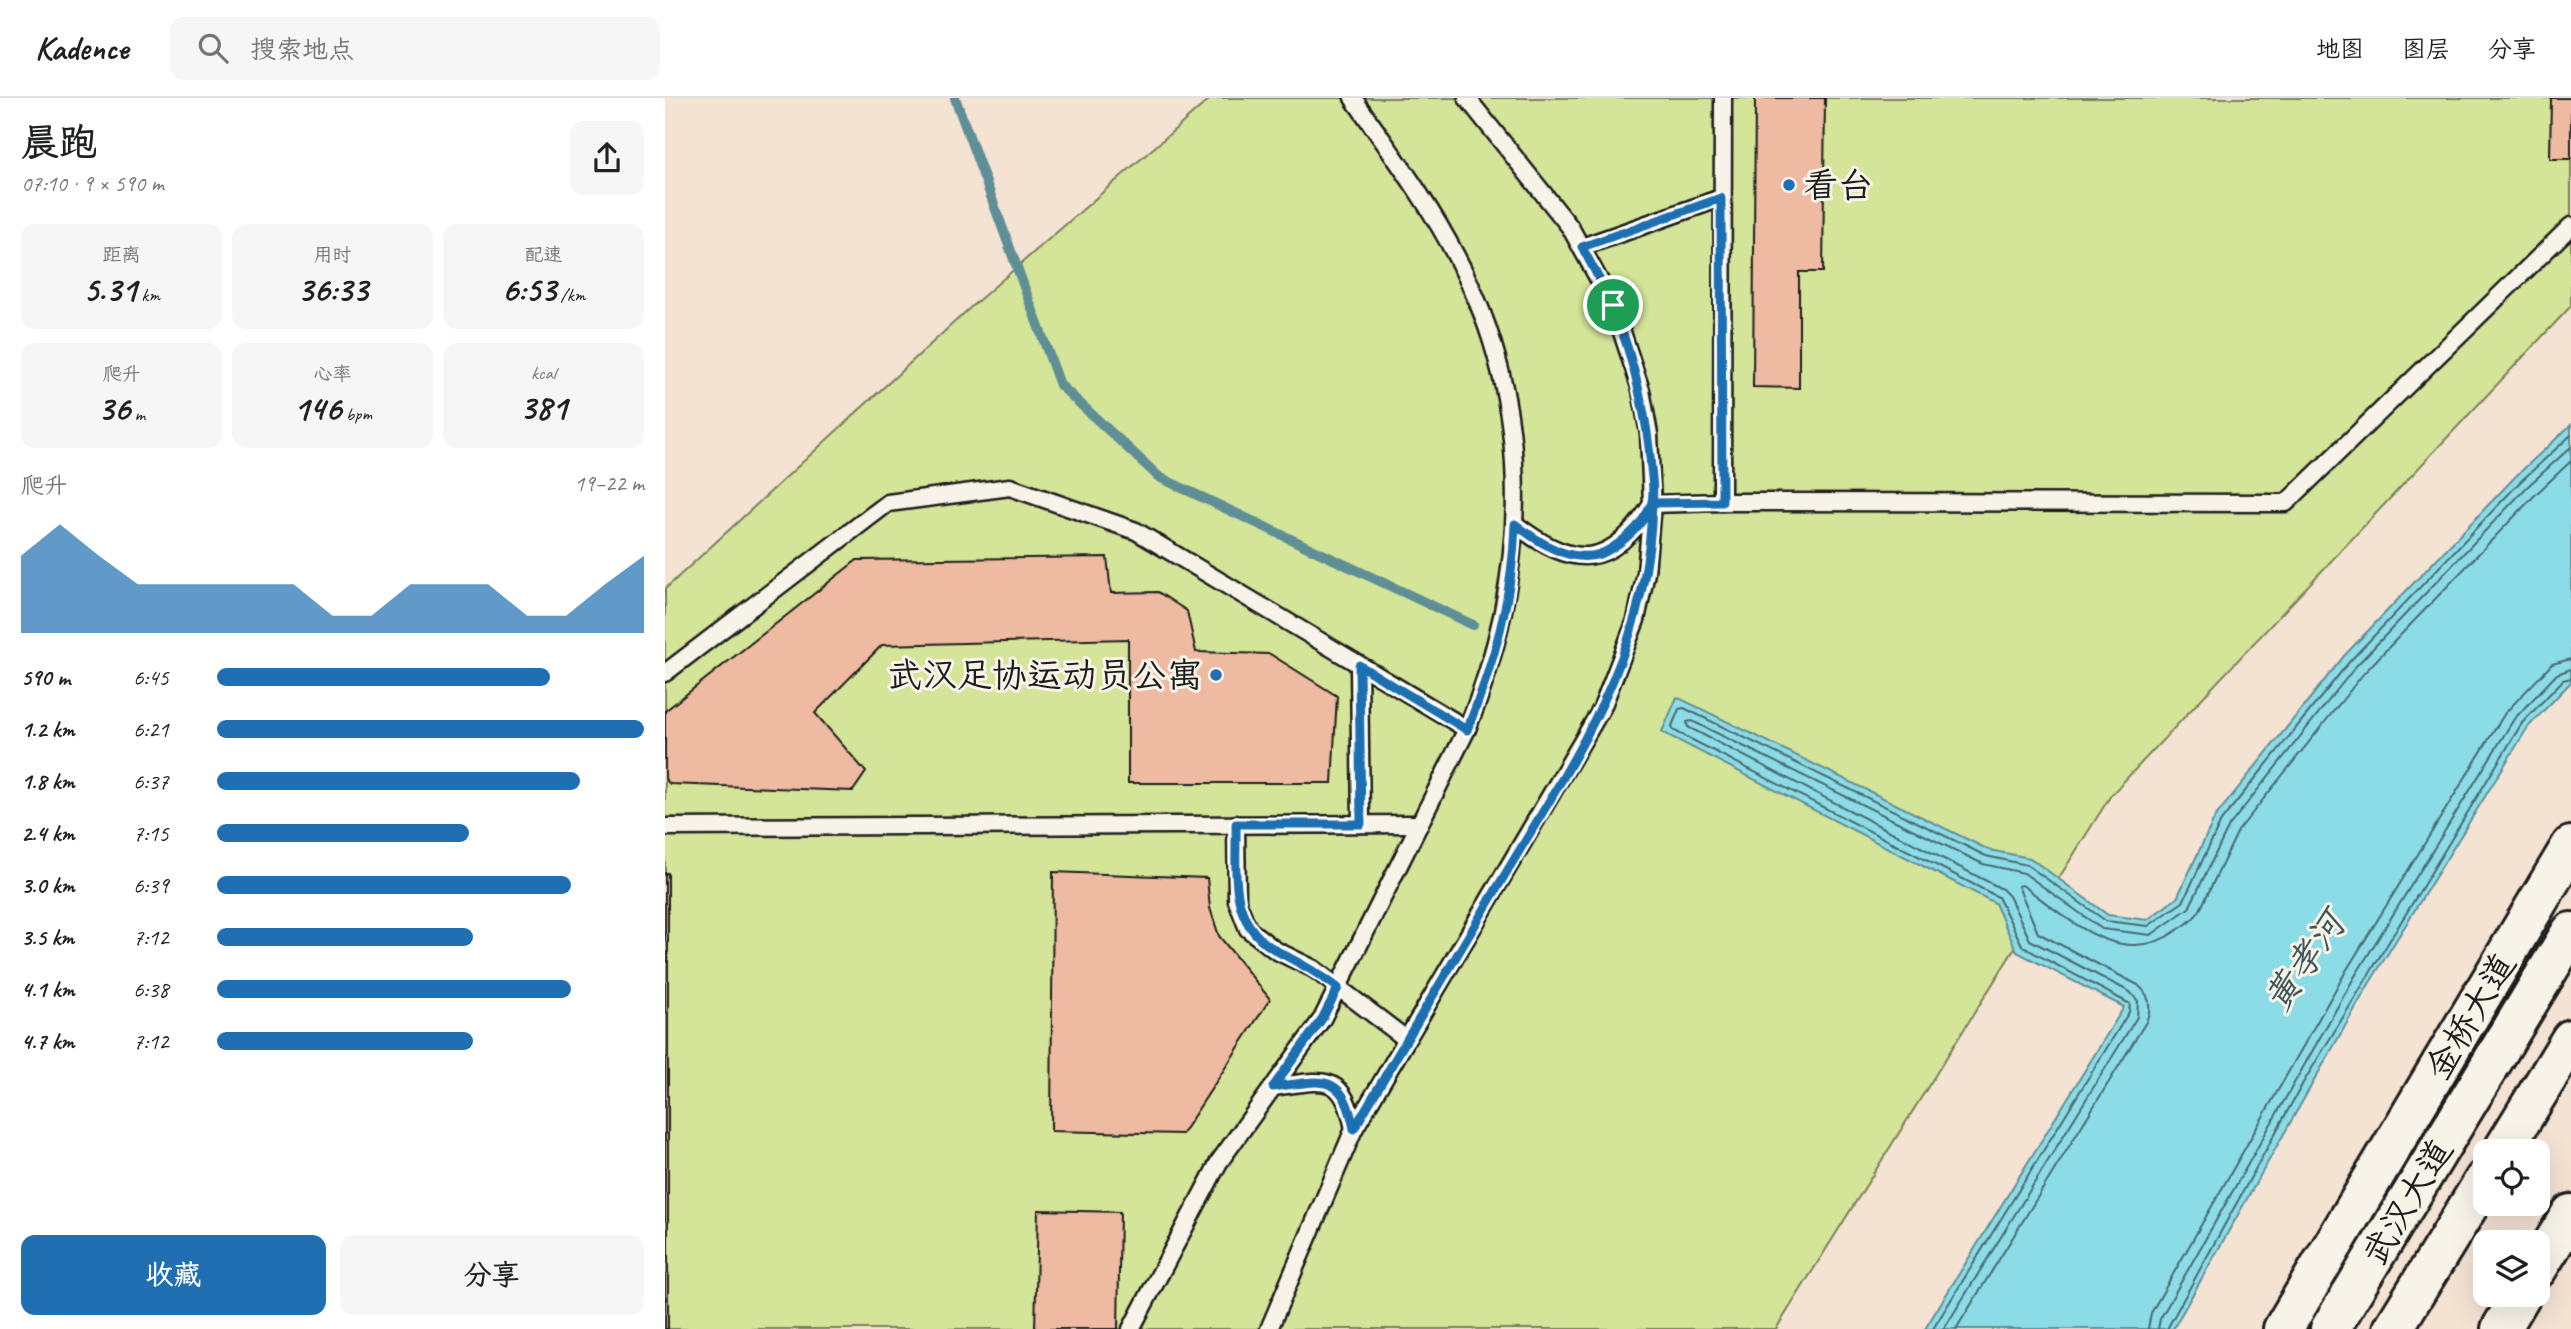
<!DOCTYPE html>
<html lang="zh">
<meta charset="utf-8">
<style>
:root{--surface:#fff;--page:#f6f6f6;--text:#202124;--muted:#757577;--line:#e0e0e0;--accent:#1f6fb2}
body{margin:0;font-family:Caveat,"LXGW WenKai TC",sans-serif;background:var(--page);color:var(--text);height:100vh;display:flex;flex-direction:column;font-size:26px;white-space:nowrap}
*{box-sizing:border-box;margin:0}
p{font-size:23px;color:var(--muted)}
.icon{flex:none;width:38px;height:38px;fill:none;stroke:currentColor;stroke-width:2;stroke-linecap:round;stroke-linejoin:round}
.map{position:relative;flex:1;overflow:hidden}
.drawer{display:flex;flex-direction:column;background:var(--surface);width:665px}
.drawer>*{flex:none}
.tools{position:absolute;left:1808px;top:1041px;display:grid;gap:14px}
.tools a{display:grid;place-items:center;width:77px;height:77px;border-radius:14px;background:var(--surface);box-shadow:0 7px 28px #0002;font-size:35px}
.pin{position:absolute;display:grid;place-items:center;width:60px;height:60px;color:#fff;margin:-30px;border:4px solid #fff;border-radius:50%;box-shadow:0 2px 7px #0007}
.round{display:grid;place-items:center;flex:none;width:74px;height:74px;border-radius:14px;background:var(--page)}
.headline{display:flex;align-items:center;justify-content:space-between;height:119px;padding:0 21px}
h1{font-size:38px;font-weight:600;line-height:52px}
.metrics{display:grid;grid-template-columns:repeat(3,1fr);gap:10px;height:119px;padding:7px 21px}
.metrics div{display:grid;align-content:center;border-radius:14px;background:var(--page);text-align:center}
.metrics b{font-size:35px;font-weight:600}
.metrics small{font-size:19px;font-weight:400}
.metrics p{font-size:19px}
.chart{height:196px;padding:14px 21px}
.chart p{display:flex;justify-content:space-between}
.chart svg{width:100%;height:126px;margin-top:7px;fill:var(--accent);opacity:.7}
.action{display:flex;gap:14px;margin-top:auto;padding:14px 21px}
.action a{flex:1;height:80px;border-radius:14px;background:var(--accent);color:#fff;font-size:28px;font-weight:600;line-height:80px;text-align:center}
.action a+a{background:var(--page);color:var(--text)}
ul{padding:0 21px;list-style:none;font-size:23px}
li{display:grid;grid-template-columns:112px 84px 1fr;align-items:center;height:52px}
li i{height:18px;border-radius:9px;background:var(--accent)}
header{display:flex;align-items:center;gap:42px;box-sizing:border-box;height:98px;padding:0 35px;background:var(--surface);border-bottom:2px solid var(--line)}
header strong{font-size:33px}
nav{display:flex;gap:38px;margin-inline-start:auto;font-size:24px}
.search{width:490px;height:63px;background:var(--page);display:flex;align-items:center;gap:18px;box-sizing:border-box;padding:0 24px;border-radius:14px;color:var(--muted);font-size:26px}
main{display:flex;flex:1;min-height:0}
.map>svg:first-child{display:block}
.green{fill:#d4e498;stroke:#78805a;stroke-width:2}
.water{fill:#8cdce8;stroke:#5f8f96;stroke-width:2}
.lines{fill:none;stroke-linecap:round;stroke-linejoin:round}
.shore{stroke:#49696e;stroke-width:2}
.stream{stroke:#5f8f96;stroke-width:10}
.building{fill:#eebaa1;stroke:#1c1c1c;stroke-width:2}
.lane-casing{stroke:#1c1c1c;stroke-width:21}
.primary-casing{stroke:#1c1c1c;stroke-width:44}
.highway-casing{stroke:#1c1c1c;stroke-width:44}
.lane{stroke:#f7f3e8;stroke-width:16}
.primary{stroke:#f7f3e8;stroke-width:38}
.highway{stroke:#f7f3e8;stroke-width:38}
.route-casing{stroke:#fff;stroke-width:14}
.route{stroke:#1f6fb2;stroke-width:9}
.poi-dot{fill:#1f6fb2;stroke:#f7f3e8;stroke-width:2.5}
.labels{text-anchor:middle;stroke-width:6;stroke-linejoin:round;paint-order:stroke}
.poi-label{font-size:35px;fill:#1c1c1c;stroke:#f7f3e8;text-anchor:start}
.street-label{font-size:35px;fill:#1c1c1c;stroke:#f7f3e8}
.water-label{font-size:37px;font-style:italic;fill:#3e5659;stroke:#f7f3e8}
</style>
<header>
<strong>Kadence</strong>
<div class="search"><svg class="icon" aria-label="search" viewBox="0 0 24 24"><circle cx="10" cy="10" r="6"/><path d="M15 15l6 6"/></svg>搜索地点</div>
<nav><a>地图</a><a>图层</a><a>分享</a></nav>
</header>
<main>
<section class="drawer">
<div class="headline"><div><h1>晨跑</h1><p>07:10 · 9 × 590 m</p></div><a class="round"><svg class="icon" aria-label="share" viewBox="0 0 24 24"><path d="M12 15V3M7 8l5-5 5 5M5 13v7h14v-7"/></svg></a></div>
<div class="metrics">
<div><p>距离</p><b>5.31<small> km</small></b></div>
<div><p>用时</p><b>36:33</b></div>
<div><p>配速</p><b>6:53<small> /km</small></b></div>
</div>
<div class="metrics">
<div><p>爬升</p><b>36<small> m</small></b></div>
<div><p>心率</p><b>146<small> bpm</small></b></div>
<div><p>kcal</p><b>381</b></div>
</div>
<div class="chart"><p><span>爬升</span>19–22 m</p>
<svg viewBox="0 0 160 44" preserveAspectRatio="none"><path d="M0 44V17L10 6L20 17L30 27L40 27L50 27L60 27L70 27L80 38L90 38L100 27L110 27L120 27L130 38L140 38L150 27L160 17V44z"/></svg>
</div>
<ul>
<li><b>590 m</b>6:45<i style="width:78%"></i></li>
<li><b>1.2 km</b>6:21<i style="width:100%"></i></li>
<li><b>1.8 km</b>6:37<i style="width:85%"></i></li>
<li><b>2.4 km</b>7:15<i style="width:59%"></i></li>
<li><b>3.0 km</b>6:39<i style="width:83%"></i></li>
<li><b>3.5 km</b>7:12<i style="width:60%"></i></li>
<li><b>4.1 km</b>6:38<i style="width:83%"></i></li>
<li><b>4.7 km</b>7:12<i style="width:60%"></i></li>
</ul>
<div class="action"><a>收藏</a><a>分享</a></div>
</section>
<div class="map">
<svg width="1906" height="1231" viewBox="0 0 1906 1231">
<rect width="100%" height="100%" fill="#f4e2d3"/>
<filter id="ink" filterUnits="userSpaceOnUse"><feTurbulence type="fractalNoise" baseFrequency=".0143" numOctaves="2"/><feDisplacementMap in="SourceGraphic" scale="14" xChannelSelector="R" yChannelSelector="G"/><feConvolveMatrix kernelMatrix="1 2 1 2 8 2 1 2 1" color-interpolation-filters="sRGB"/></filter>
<g filter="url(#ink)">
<polygon class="green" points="546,0 1906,0 1906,208 1446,697 1111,1231 0,1231 0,491 307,208"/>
<polygon class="water" points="1906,327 1906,584 1863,629 1704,886 1508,1231 1260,1231 1459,909 1352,854 1330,805 997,634 1012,599 1324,752 1365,760 1443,817 1482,822 1512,800 1550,719 1679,558 1851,378"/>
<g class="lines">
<g class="shore">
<polyline points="1268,1231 1464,914 1465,906 1358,849 1333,799 1008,632 1007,628 1014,611 1019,610 1321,758 1362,767 1441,823 1483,828 1518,804 1556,723 1685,563 1856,383 1906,337"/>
<polyline points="1279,1231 1472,919 1473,903 1465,894 1365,842 1344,798 1337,791 1023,629 1022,624 1027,623 1318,766 1359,775 1437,831 1486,837 1524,810 1564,728 1691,568 1862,389 1906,349"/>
<path d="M1291 1231 1481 924C1487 910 1485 897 1473 887L1373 835 1353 788 1357 787C1402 819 1455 873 1511 833 1520 827 1529 822 1535 812L1573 733 1699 575 1870 397 1906 363"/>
<polyline points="1483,1231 1486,1215 1681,873 1840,615 1887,566 1906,561"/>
<polyline points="1493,1231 1495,1221 1690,878 1849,621 1892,576 1906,571"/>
<polyline points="1502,1231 1638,985 1857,625 1898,582 1906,580"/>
</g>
<polyline class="stream" points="290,0 395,287 494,379 808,527"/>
</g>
<g class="building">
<polygon points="1090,0 1160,0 1158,174 1134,174 1134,290 1088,289"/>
<polygon points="1886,0 1906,0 1906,61 1885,61"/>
<polygon points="442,459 446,495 493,494 522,513 531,554 605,556 672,598 667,685 463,685 463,541 217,547 150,615 201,674 188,693 5,686 0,681 0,613 192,462"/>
<polygon points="388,774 542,780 545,810 554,838 605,901 517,1036 386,1033"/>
<rect x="0" y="775" width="3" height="456"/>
<polygon points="373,1112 455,1114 453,1231 370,1231"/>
</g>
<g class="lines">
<g class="lane-casing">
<g id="lane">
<polyline points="1058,0 1057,404 1621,405 1906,128"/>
<polyline points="917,149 1056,100"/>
<path d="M850 426C909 472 946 471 987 406L1057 404"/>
<polyline points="694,567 696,726"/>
<polyline points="0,575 223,405 345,389 471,433 802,631"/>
<polyline points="571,726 572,803 583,831 610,852 649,871 741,941"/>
<polyline points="0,729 755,726"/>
<path d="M608 989C659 982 678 973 689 1031"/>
<path d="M466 1231 554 1064 657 921 802 631C864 479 871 309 792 160 763 103 724 52 688 0"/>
<polyline points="604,1231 689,1031 937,610 971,522 981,475 987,406 984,336 976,292 948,207 905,129 802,0"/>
</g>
</g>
<g class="primary-casing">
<g id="primary">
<polyline points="1872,1171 1906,1116"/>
<polyline points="1618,1231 1906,748"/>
<polyline points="1836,1231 1856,1197"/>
</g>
</g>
<g class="highway-casing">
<g id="highway">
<polyline points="1837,1054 1906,941"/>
<polyline points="1665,1231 1906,834"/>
<polyline points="1728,1231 1820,1081"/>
</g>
</g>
<use href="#lane" class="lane"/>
<use href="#primary" class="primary"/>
<use href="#highway" class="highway"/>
</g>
</g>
<g class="lines" filter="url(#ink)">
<g class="route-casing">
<path id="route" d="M948 207C968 261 982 313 986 370 987 380 990 397 986 407 978 426 964 439 947 450 914 472 876 446 850 426 848 498 829 565 802 632L694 567 696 726H571C572 776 562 825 612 853 634 865 653 874 673 890L657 921 608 989C659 982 678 974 689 1031 738 947 788 864 838 780 911 657 984 555 987 405L1057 404 1056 100 917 149 948 207"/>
</g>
<use href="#route" class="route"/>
</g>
<g class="poi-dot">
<circle cx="1124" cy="87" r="7"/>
<circle cx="551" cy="577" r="7"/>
</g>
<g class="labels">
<g class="poi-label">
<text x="1138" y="99">看台</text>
<text x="537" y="589" text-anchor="end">武汉足协运动员公寓</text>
</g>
<g class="street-label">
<text transform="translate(1805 918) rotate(-59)" y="12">金桥大道</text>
<text transform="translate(1742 1104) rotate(-59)" y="12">武汉大道</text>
</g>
<g class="water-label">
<text transform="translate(1639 863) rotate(-55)" y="13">黄孝河</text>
</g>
</g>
</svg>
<div class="tools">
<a><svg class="icon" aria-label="locate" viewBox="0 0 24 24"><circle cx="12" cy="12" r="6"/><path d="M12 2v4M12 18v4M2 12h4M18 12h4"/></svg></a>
<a><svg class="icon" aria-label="layers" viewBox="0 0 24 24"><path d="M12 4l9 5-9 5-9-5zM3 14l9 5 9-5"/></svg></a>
</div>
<div class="pin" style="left:948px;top:207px;background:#1e9e55"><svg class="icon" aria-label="arrive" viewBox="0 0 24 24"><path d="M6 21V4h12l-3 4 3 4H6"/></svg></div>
</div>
</main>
